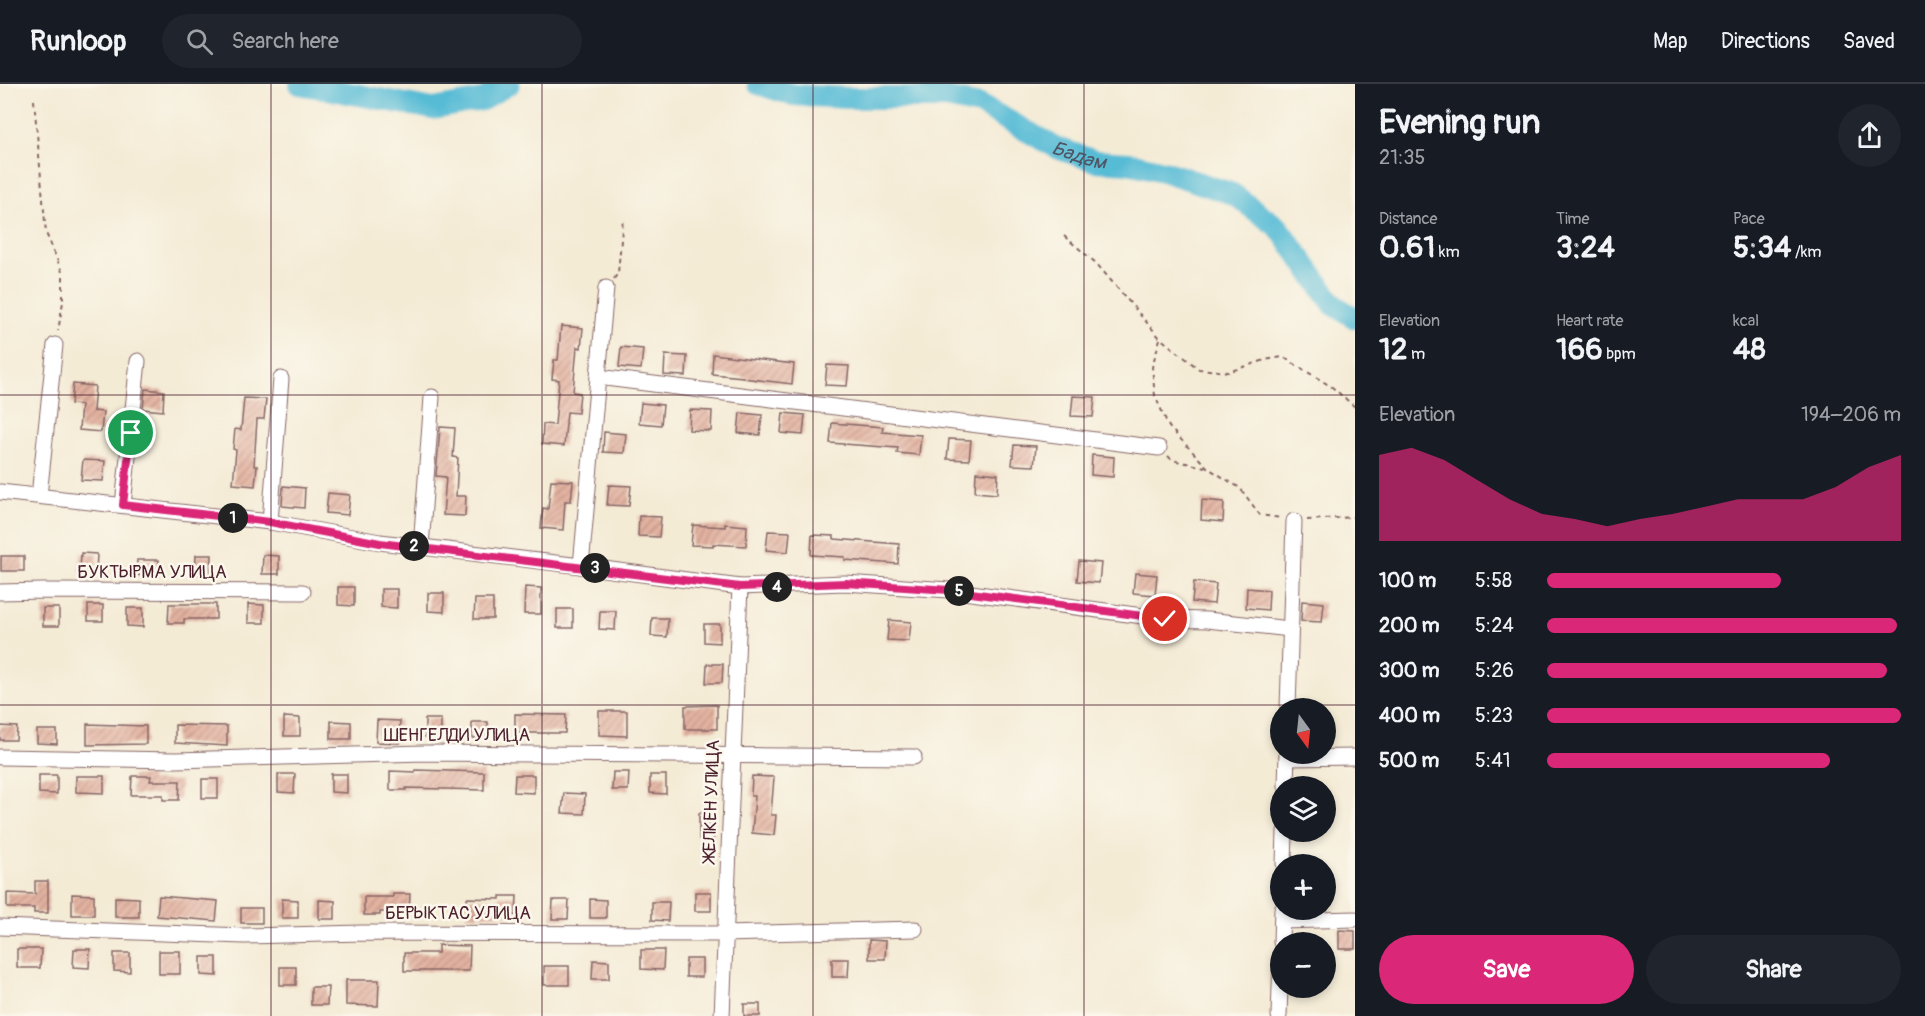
<!DOCTYPE html>
<meta charset="utf-8">
<style>
:root{--surface:#171b24;--page:#20242c;--text:#f1f3f6;--muted:#9ea1a6;--line:#363941;--accent:#db2777}
body{margin:0;font-family:Pangolin,sans-serif;background:var(--page);color:var(--text);height:100vh;display:flex;flex-direction:column;font-size:22px;white-space:nowrap}
*{box-sizing:border-box;margin:0}
p{font-size:20px;color:var(--muted)}
.icon{flex:none;width:33px;height:33px;fill:none;stroke:currentColor;stroke-width:2;stroke-linecap:round;stroke-linejoin:round}
.map{position:relative;flex:1;overflow:hidden}
.panel{display:flex;flex-direction:column;background:var(--surface);width:570px}
.panel>*{flex:none}
.needle{width:39px;rotate:165deg}
.controls{position:absolute;left:1270px;top:614px;display:grid;gap:12px}
.controls a{display:grid;place-items:center;width:66px;height:66px;border-radius:50%;background:var(--surface);box-shadow:0 3px 9px #0003;font-size:30px}
.pin{position:absolute;display:grid;place-items:center;width:51px;height:51px;color:#fff;margin:-26px;border:3px solid #fff;border-radius:50%;box-shadow:0 2px 6px #0007}
.km{position:absolute;width:30px;height:30px;margin:-15px;border-radius:50%;background:#222;color:#fff;font-size:16px;line-height:30px;text-align:center}
.round{display:grid;place-items:center;flex:none;width:63px;height:63px;border-radius:32px;background:var(--page)}
.headline{display:flex;align-items:center;justify-content:space-between;height:102px;padding:0 24px}
h1{font-size:33px;font-weight:700;line-height:45px}
.figures{display:grid;grid-template-columns:repeat(3,1fr);gap:9px;height:102px;padding:6px 24px}
.figures div{display:grid;align-content:center}
.figures b{font-size:30px;font-weight:700}
.figures small{font-size:16px;font-weight:400}
.figures p{font-size:16px}
.chart{height:168px;padding:12px 24px}
.chart p{display:flex;justify-content:space-between}
.chart svg{width:100%;height:108px;margin-top:6px;fill:var(--accent);opacity:.7}
.button{display:flex;gap:12px;margin-top:auto;padding:12px 24px}
.button a{flex:1;height:69px;border-radius:36px;background:var(--accent);color:#fff;font-size:24px;font-weight:700;line-height:69px;text-align:center}
.button a+a{background:var(--page);color:var(--text)}
ul{padding:0 24px;list-style:none;font-size:20px}
li{display:grid;grid-template-columns:96px 72px 1fr;align-items:center;height:45px}
li i{height:15px;border-radius:8px;background:var(--accent)}
header{display:flex;align-items:center;gap:36px;box-sizing:border-box;height:84px;padding:0 30px;background:var(--surface);border-bottom:2px solid var(--line)}
header strong{font-size:28px}
nav{display:flex;gap:33px;margin-inline-start:auto;font-size:21px}
.search{width:420px;height:54px;background:var(--page);display:flex;align-items:center;gap:15px;box-sizing:border-box;padding:0 21px;border-radius:33px;color:var(--muted);font-size:22px}
main{display:flex;flex:1;min-height:0}
.map>svg:first-child{display:block}
.lines{fill:none;stroke-linecap:round;stroke-linejoin:round}
.river{stroke:#57bbd5;stroke-width:22}
.building{fill:url(#building-hatch)}
.minor-casing{stroke:#866666;stroke-width:17}
.path{stroke:#866666;stroke-width:2;stroke-dasharray:4.5 4.5;stroke-linecap:butt}
.minor{stroke:#fff;stroke-width:15}
.route-casing{stroke:#fff;stroke-width:12}
.route{stroke:#db2777;stroke-width:8}
.grid{fill:none;stroke:#4a1f2b;stroke-width:1.5;stroke-opacity:0.55}
.labels{text-anchor:middle;stroke-width:5;stroke-linejoin:round;paint-order:stroke}
.street-label{font-size:18px;fill:#4a1f2b;stroke:#fbf7ec}
.water-label{font-size:20px;font-style:italic;fill:#4f5666;stroke:#fbf7ec}
</style>
<header>
<strong>Runloop</strong>
<div class="search"><svg class="icon" aria-label="search" viewBox="0 0 24 24"><circle cx="10" cy="10" r="6"/><path d="M15 15l6 6"/></svg>Search here</div>
<nav><a>Map</a><a>Directions</a><a>Saved</a></nav>
</header>
<main>
<div class="map">
<svg width="1355" height="932" viewBox="0 0 1355 932">
<defs>
<pattern id="building-hatch" width="6" height="6" patternUnits="userSpaceOnUse" patternTransform="scale(1.5)"><rect width="6" height="6" fill="#e4b3a1"/><path d="M-1 1l2-2M0 6l6-6M5 7l2-2" fill="none" stroke="#bb9183"/></pattern>
</defs>
<rect width="100%" height="100%" fill="#fbf7ec"/>
<filter id="ink" filterUnits="userSpaceOnUse"><feTurbulence type="fractalNoise" baseFrequency=".0167" numOctaves="2"/><feDisplacementMap in="SourceGraphic" scale="12" xChannelSelector="R" yChannelSelector="G"/><feConvolveMatrix kernelMatrix="1 2 1 2 8 2 1 2 1" color-interpolation-filters="sRGB"/></filter>
<filter id="wash" filterUnits="userSpaceOnUse"><feTurbulence type="fractalNoise" baseFrequency=".008" numOctaves="4" result="noise"/><feDisplacementMap in="SourceGraphic" scale="24" xChannelSelector="R" yChannelSelector="G"/><feGaussianBlur stdDeviation="1.35" result="paint"/><feColorMatrix in="noise" values="0 0 0 0 0 0 0 0 0 0 0 0 0 0 0 0 0 1.4 0 .05"/><feComposite in="paint" operator="in"/></filter>
<g filter="url(#wash)">
<rect width="100%" height="100%" fill="#f4ebd5"/>
<g class="lines">
<g class="river">
<polyline points="300,0 433,25 482,16 509,0"/>
<path id="s1" d="M758 0 793 11 848 14H946L980 21 1057 64 1095 77 1129 79 1163 87 1233 110 1279 144 1334 221 1355 234"/>
</g>
</g>
<g id="blocks">
<g class="building">
<polygon points="561,242 583,244 581,264 577,263 573,308 580,309 578,329 567,328 564,362 542,360 543,340 555,341 559,296 552,295 554,276 558,276"/>
<polygon points="621,263 643,265 641,285 619,283"/>
<polygon points="713,270 794,280 792,300 743,294 743,293 712,290"/>
<polygon points="665,271 687,272 686,292 664,291"/>
<polygon points="827,281 849,282 847,302 825,301"/>
<polygon points="73,300 95,302 93,327 103,328 101,348 79,346 81,321 71,320"/>
<polygon points="145,305 164,307 163,327 143,325"/>
<polygon points="1073,312 1095,313 1093,333 1071,332"/>
<polygon points="244,314 266,315 264,335 257,335 254,382 257,382 255,402 233,400 236,366 233,365 235,345 241,346"/>
<polygon points="641,319 663,321 661,341 639,339"/>
<polygon points="690,326 712,327 711,347 689,346"/>
<polygon points="740,329 762,331 760,351 738,349"/>
<polygon points="783,329 805,331 803,351 781,349"/>
<polygon points="832,339 883,343 882,348 921,351 919,371 897,369 898,364 830,359"/>
<polygon points="440,343 455,344 453,373 458,374 456,412 466,412 465,432 443,431 446,393 436,392"/>
<polygon points="604,348 626,350 624,369 603,368"/>
<polygon points="949,355 971,356 969,376 947,375"/>
<polygon points="1014,361 1036,362 1034,382 1012,381"/>
<polygon points="1092,371 1114,373 1113,393 1091,391"/>
<polygon points="83,376 105,377 103,397 81,396"/>
<polygon points="976,388 998,390 997,410 975,408"/>
<polygon points="551,396 573,397 571,417 565,417 563,446 541,444 543,424 548,425"/>
<polygon points="609,401 631,402 629,422 607,421"/>
<polygon points="283,402 305,404 304,424 282,422"/>
<polygon points="328,409 350,411 348,431 326,429"/>
<polygon points="1202,416 1224,418 1223,438 1201,436"/>
<polygon points="639,432 661,433 659,453 638,452"/>
<polygon points="725,440 747,442 746,462 713,460 713,462 691,461 693,441 725,443"/>
<polygon points="768,447 790,448 788,468 766,466"/>
<polygon points="812,451 834,452 834,455 899,460 898,480 845,476 845,473 811,471"/>
<polygon points="81,469 97,470 96,488 80,488"/>
<polygon points="196,471 212,471 211,490 195,490"/>
<polygon points="263,471 279,472 279,490 262,490"/>
<rect x="1" y="472" width="23" height="15"/>
<polygon points="137,476 159,476 159,492 136,491"/>
<polygon points="1079,477 1101,479 1099,499 1077,497"/>
<polygon points="1135,489 1157,491 1155,511 1133,509"/>
<polygon points="1194,498 1216,500 1214,520 1192,518"/>
<polygon points="338,503 354,503 354,522 338,521"/>
<polygon points="525,503 541,504 541,530 524,530"/>
<polygon points="1247,504 1269,506 1268,526 1246,524"/>
<polygon points="381,505 397,505 397,524 381,523"/>
<polygon points="428,509 444,509 444,528 428,527"/>
<polygon points="475,515 493,515 493,535 474,535"/>
<polygon points="1302,517 1324,519 1322,538 1301,537"/>
<polygon points="169,520 216,520 216,535 184,535 184,539 168,539"/>
<polygon points="248,520 264,521 264,539 248,539"/>
<rect x="88" y="521" width="15" height="16"/>
<rect x="43" y="524" width="16" height="18"/>
<polygon points="127,524 143,524 143,543 127,542"/>
<rect x="557" y="525" width="16" height="19"/>
<polygon points="600,527 616,527 615,546 599,545"/>
<polygon points="652,534 668,534 667,553 651,552"/>
<polygon points="889,536 911,538 909,557 887,556"/>
<polygon points="704,540 720,540 720,559 704,558"/>
<polygon points="707,580 723,580 722,599 706,599"/>
<polygon points="717,621 717,645 685,645 685,622"/>
<polygon points="599,627 627,627 627,652 599,651"/>
<polygon points="515,630 566,631 565,649 515,649"/>
<polygon points="284,633 300,634 300,652 284,652"/>
<rect x="425" y="635" width="16" height="18"/>
<polygon points="377,636 400,637 399,659 376,658"/>
<polygon points="331,637 351,638 351,655 331,655"/>
<rect x="472" y="638" width="16" height="16"/>
<polygon points="87,640 146,642 146,660 87,661"/>
<polygon points="175,641 227,642 227,662 175,659"/>
<polygon points="0,642 17,643 16,656 0,656"/>
<polygon points="37,646 57,646 57,660 37,659"/>
<polygon points="415,686 484,688 484,706 406,704 406,706 390,706 390,687 415,688"/>
<polygon points="613,688 629,688 628,706 612,706"/>
<polygon points="278,690 295,690 294,709 278,708"/>
<polygon points="331,690 347,690 347,709 331,708"/>
<polygon points="39,691 57,691 57,710 39,709"/>
<polygon points="515,691 534,691 534,709 514,708"/>
<polygon points="650,691 666,691 666,710 650,709"/>
<polygon points="76,692 104,692 104,709 76,708"/>
<polygon points="132,692 151,692 150,697 180,697 179,716 163,716 163,711 131,711"/>
<polygon points="752,692 774,693 771,731 776,731 774,751 752,749 755,712 751,712"/>
<rect x="202" y="695" width="16" height="19"/>
<polygon points="564,709 585,710 584,730 562,729"/>
<rect x="699" y="729" width="14" height="26"/>
<polygon points="35,797 48,797 48,829 34,829 34,824 7,824 7,809 35,810"/>
<rect x="695" y="808" width="16" height="19"/>
<polygon points="72,810 94,811 94,831 72,831"/>
<polygon points="393,810 410,810 409,828 380,828 380,831 364,831 364,813 393,813"/>
<polygon points="159,812 218,817 216,837 157,832"/>
<polygon points="500,812 517,812 516,831 467,831 467,814 500,815"/>
<polygon points="115,813 139,814 139,833 115,833"/>
<polygon points="282,815 298,816 298,834 282,834"/>
<polygon points="590,815 606,816 606,834 590,834"/>
<polygon points="319,816 335,817 335,835 319,835"/>
<polygon points="553,816 569,816 568,835 552,835"/>
<polygon points="652,818 669,818 668,837 652,836"/>
<rect x="241" y="824" width="21" height="15"/>
<polygon points="1339,846 1355,847 1355,865 1339,865"/>
<polygon points="869,856 886,857 885,875 869,875"/>
<polygon points="438,861 470,862 469,887 404,887 404,869 438,869"/>
<polygon points="17,865 41,865 40,884 17,884"/>
<polygon points="74,865 90,865 89,884 73,883"/>
<polygon points="641,866 664,866 663,886 641,885"/>
<rect x="159" y="867" width="21" height="23"/>
<polygon points="114,869 130,869 130,888 114,887"/>
<polygon points="201,873 217,873 217,892 201,891"/>
<rect x="686" y="875" width="16" height="18"/>
<polygon points="832,875 849,875 848,893 832,893"/>
<polygon points="593,876 609,877 609,895 592,895"/>
<rect x="544" y="882" width="25" height="19"/>
<rect x="280" y="883" width="16" height="18"/>
<polygon points="346,896 379,896 378,922 346,921"/>
<polygon points="311,903 328,903 327,921 311,921"/>
<rect x="744" y="920" width="16" height="12"/>
</g>
</g>
</g>
<g filter="url(#ink)">
<use href="#blocks" fill-opacity="0" stroke="#866666" stroke-width="1.5"/>
<g class="lines">
<g class="minor-casing">
<g id="minor">
<polyline points="598,293 1159,364"/>
<polyline points="0,408 270,438 380,458 581,482 740,503 845,499 949,506 1165,535 1207,536 1290,545"/>
<polyline points="39,412 55,261"/>
<polyline points="123,421 138,277"/>
<polyline points="270,438 281,295"/>
<polyline points="421,463 432,313"/>
<polyline points="581,482 606,204"/>
<polyline points="0,508 43,507 303,508"/>
<polyline points="1288,624 1294,437"/>
<polyline points="0,673 176,676 424,669 914,673"/>
<polyline points="1287,674 1355,673"/>
<polyline points="1286,702 1287,669"/>
<polyline points="1284,780 1285,747"/>
<polyline points="1282,837 1355,835"/>
<polyline points="0,843 244,852 362,849 725,850 915,845"/>
<polyline points="1281,858 1282,825"/>
<polyline points="722,932 740,503"/>
<polyline points="1279,932 1281,874"/>
</g>
</g>
<g class="path">
<polyline points="34,16 46,149 63,190 63,218 58,247"/>
<polyline points="1064,152 1096,179 1160,254 1199,285 1228,288 1265,276 1283,273 1332,303 1355,323"/>
<polyline points="614,195 618,189 623,134"/>
<polyline points="1160,255 1152,283 1155,312 1169,343 1208,384 1240,404 1260,431 1281,434"/>
<polyline points="1168,372 1172,376 1205,383"/>
<polyline points="1307,436 1355,433"/>
</g>
<use href="#minor" class="minor"/>
</g>
</g>
<g class="lines" filter="url(#ink)">
<g class="route-casing">
<polyline id="route" points="131,349 123,421 270,438 380,459 740,503 846,499 949,506 1165,535"/>
</g>
<use href="#route" class="route"/>
</g>
<path class="grid" d="M271 0V932M542 0V932M813 0V932M1084 0V932M0 311H1355M0 621H1355"/>
<g class="labels">
<g class="street-label">
<text x="152" y="494">БУКТЫРМА УЛИЦА</text>
<text x="457" y="657">ШЕНГЕЛДИ УЛИЦА</text>
<text transform="translate(711 717) rotate(-88)" y="6">ЖЕЛКЕН УЛИЦА</text>
<text x="458" y="835">БЕРЫКТАС УЛИЦА</text>
</g>
<g class="water-label">
<text dy="7" stroke="none"><textPath href="#s1" startOffset="336">Бадам</textPath></text>
</g>
</g>
</svg>
<div class="controls">
<a><svg class="needle" viewBox="-14 -14 28 28"><path d="M0-13l5 13h-10z" fill="#e53935"/><path d="M0 13l5-13h-10z" fill="#9ea1a6"/></svg></a>
<a><svg class="icon" aria-label="layers" viewBox="0 0 24 24"><path d="M12 4l9 5-9 5-9-5zM3 14l9 5 9-5"/></svg></a>
<a>+</a>
<a>−</a>
</div>
<div class="pin" style="left:131px;top:349px;background:#1e9e55"><svg class="icon" aria-label="arrive" viewBox="0 0 24 24"><path d="M6 21V4h12l-3 4 3 4H6"/></svg></div>
<div class="pin" style="left:1165px;top:535px;background:#d93025"><svg class="icon" aria-label="check" viewBox="0 0 24 24"><path d="M5 12l5 5 9-10"/></svg></div>
<b class="km" style="left:233px;top:434px">1</b>
<b class="km" style="left:414px;top:462px">2</b>
<b class="km" style="left:595px;top:484px">3</b>
<b class="km" style="left:777px;top:503px">4</b>
<b class="km" style="left:959px;top:507px">5</b>
</div>
<section class="panel">
<div class="headline"><div><h1>Evening run</h1><p>21:35</p></div><a class="round"><svg class="icon" aria-label="share" viewBox="0 0 24 24"><path d="M12 15V3M7 8l5-5 5 5M5 13v7h14v-7"/></svg></a></div>
<div class="figures">
<div><p>Distance</p><b>0.61<small> km</small></b></div>
<div><p>Time</p><b>3:24</b></div>
<div><p>Pace</p><b>5:34<small> /km</small></b></div>
</div>
<div class="figures">
<div><p>Elevation</p><b>12<small> m</small></b></div>
<div><p>Heart rate</p><b>166<small> bpm</small></b></div>
<div><p>kcal</p><b>48</b></div>
</div>
<div class="chart"><p><span>Elevation</span>194–206 m</p>
<svg viewBox="0 0 160 44" preserveAspectRatio="none"><path d="M0 44V9L10 6L20 11L30 19L40 27L50 33L60 35L70 38L80 35L90 33L100 30L110 27L120 27L130 27L140 22L150 14L160 9V44z"/></svg>
</div>
<ul>
<li><b>100 m</b>5:58<i style="width:66%"></i></li>
<li><b>200 m</b>5:24<i style="width:99%"></i></li>
<li><b>300 m</b>5:26<i style="width:96%"></i></li>
<li><b>400 m</b>5:23<i style="width:100%"></i></li>
<li><b>500 m</b>5:41<i style="width:80%"></i></li>
</ul>
<div class="button"><a>Save</a><a>Share</a></div>
</section>
</main>
